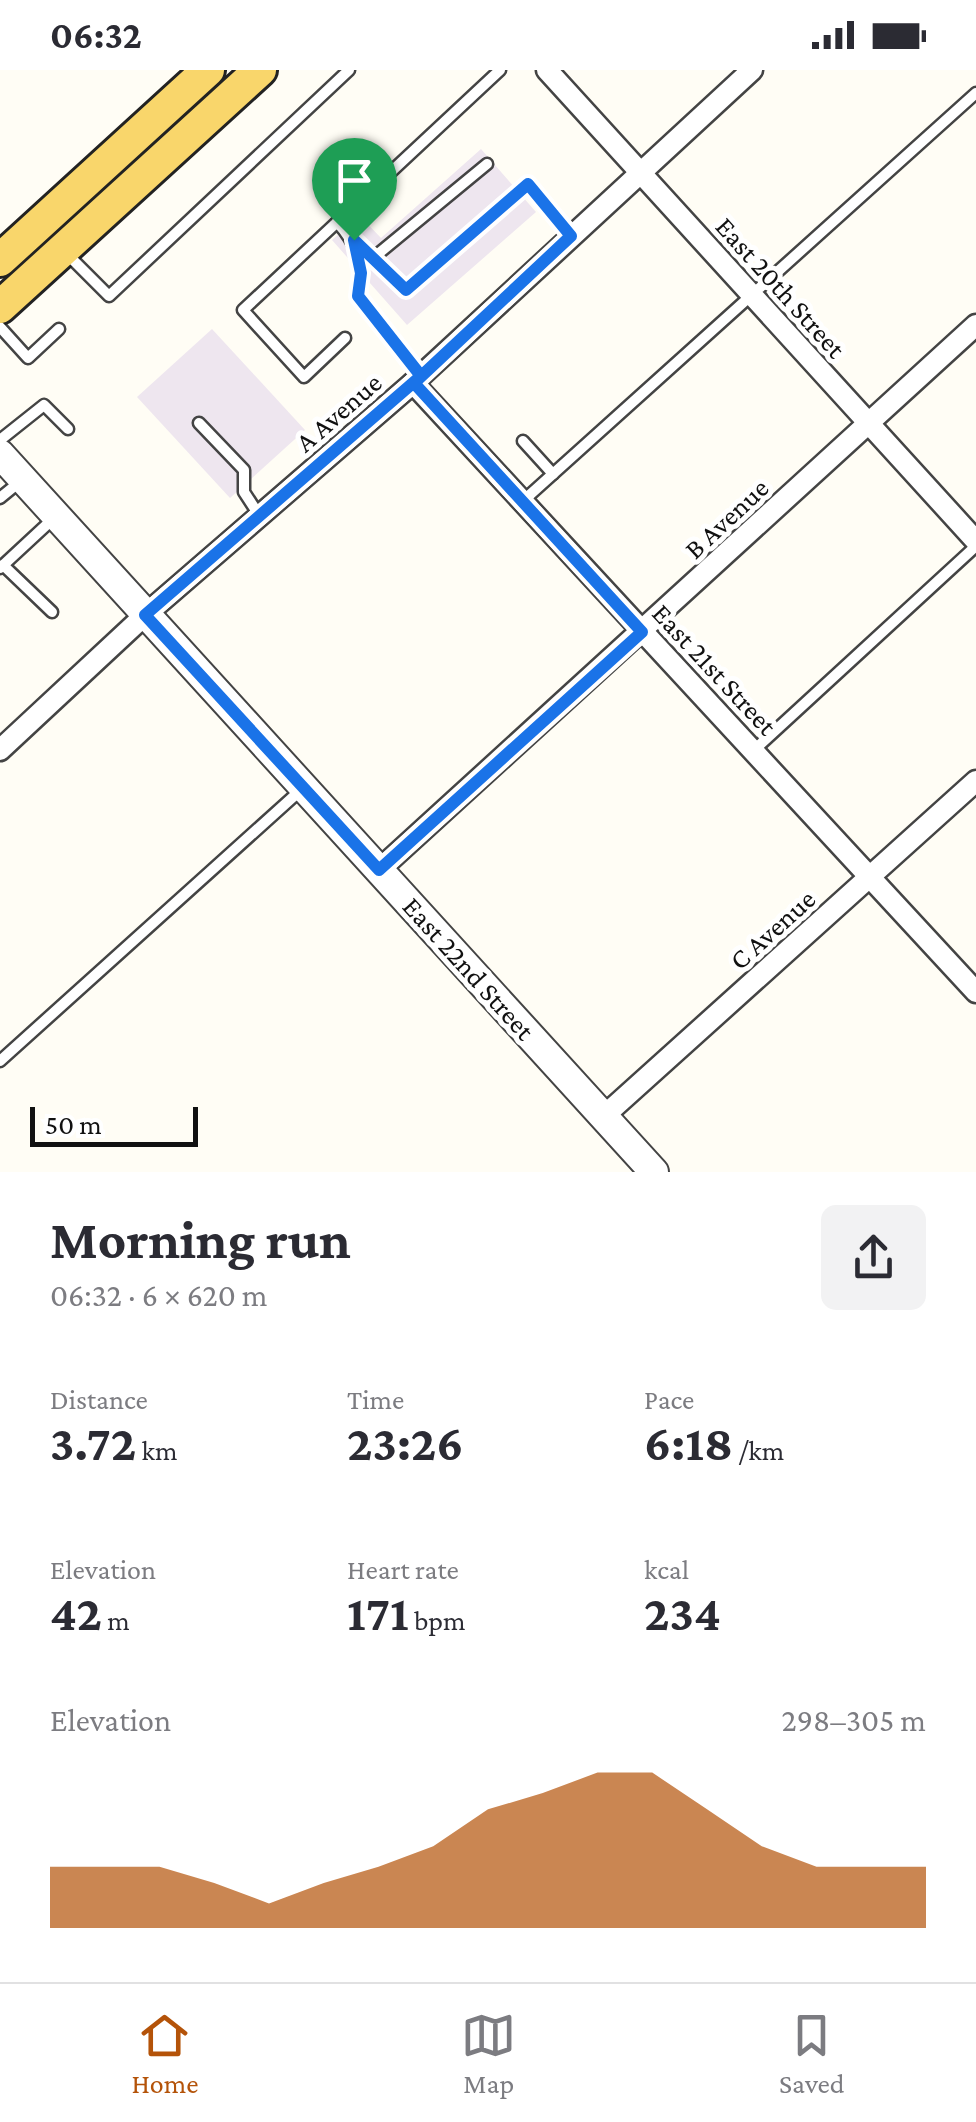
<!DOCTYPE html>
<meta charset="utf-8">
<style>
:root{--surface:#fff;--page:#f2f2f3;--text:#2b2b33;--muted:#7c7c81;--line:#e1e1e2;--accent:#b45309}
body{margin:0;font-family:"Crimson Pro",serif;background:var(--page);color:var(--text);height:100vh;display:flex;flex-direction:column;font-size:38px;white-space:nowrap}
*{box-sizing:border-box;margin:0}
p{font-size:32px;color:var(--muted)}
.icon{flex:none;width:55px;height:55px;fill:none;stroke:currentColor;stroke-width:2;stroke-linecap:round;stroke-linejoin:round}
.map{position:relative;height:1102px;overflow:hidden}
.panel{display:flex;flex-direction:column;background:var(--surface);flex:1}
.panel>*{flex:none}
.scale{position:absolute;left:30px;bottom:25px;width:168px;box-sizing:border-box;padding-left:10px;border:5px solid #111;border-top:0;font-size:28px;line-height:35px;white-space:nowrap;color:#111;-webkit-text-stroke:8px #fff;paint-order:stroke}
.pin{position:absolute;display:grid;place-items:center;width:85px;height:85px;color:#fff;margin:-102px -42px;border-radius:50% 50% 50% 0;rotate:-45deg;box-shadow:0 0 10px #0007}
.pin .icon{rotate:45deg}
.round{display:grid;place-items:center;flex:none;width:105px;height:105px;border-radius:15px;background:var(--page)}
.overview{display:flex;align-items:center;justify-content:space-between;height:170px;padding:0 50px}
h1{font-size:55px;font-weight:700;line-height:75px}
.metrics{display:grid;grid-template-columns:repeat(3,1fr);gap:15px;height:170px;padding:10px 50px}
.metrics div{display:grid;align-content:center}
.metrics b{font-size:50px;font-weight:700}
.metrics small{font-size:28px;font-weight:400}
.metrics p{font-size:28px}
.chart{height:280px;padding:20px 50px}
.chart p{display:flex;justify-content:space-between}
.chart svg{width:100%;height:180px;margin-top:10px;fill:var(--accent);opacity:.7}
.status{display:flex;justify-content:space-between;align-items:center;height:70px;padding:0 50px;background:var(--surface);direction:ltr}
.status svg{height:28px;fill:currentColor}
.tabs{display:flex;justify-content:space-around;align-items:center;height:140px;border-top:2px solid var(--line);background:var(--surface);font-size:28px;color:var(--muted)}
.tabs a{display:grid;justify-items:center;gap:5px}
.tabs .on{color:var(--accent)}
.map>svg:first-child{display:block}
.industrial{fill:#eee6ef}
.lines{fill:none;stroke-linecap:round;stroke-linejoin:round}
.service-casing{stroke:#444;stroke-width:15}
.minor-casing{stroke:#444;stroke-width:25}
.tertiary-casing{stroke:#444;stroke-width:32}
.primary-casing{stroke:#222;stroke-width:38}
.service{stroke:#fff;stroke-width:10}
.minor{stroke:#fff;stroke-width:20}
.tertiary{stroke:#fff;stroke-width:28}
.primary{stroke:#f9d66b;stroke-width:32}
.route-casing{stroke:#fff;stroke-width:20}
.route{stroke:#1a73e8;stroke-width:12}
.labels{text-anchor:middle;stroke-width:10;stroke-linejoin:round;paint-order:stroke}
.street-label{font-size:28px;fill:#111;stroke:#fff}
</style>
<div class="status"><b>06:32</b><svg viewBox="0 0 49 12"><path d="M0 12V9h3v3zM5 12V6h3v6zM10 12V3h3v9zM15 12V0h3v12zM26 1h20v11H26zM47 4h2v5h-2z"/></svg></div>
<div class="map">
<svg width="976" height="1102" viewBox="0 0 976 1102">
<rect width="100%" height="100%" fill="#fffdf5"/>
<g class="industrial">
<polygon points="481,79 536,142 407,255 332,170 360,146 381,168"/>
<polygon points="212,259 305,360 230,428 137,327"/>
</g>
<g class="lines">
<g class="service-casing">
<g id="service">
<path d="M337 152C359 176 362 193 358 226L421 305"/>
<polyline points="354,170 406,220 528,114 571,166"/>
<polyline points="67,184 109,226 349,0"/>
<polyline points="373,188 487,94"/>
<polyline points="0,257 28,288 59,259"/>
<polyline points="345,268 304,307 243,240 500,0"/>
<polyline points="199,353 244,400 244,422 259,445"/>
<polyline points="0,370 44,335 68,359"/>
<polyline points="523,371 553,404"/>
<polyline points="0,428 22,410"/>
<polyline points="524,430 976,23"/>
<polyline points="3,495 52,542"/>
<polyline points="0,498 55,447"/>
<polyline points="753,681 976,476"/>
<polyline points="0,991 303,718"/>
</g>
</g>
<g class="minor-casing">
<g id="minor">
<polyline points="547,0 976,471"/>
<polyline points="413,313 976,922"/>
<polyline points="0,680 145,545 413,313 752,0"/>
<polyline points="379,800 976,255"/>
<polyline points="604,1046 976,711"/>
</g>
</g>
<g class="tertiary-casing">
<polyline id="tertiary" points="0,384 654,1102"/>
</g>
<g class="primary-casing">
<g id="primary">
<polyline points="0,190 208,0"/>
<polyline points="0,237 260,0"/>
</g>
</g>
<use href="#service" class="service"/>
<use href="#minor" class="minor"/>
<use href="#tertiary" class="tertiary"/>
<use href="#primary" class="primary"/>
</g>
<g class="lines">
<g class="route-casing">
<polyline id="route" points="354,170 361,203 358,226 421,306 145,545 379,800 642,562 414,313 571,166 528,114 406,220 354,170"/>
</g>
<use href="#route" class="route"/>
</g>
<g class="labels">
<g class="street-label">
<text transform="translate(781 217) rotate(48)" y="10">East 20th Street</text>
<text transform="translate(338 342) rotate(-41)" y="10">A Avenue</text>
<text transform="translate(726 448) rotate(-43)" y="10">B Avenue</text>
<text transform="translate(715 599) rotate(47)" y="10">East 21st Street</text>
<text transform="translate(772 859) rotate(-42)" y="10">C Avenue</text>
<text transform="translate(469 898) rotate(48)" y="10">East 22nd Street</text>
</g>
</g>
</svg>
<div class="scale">50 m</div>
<div class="pin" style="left:354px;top:170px;background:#1e9e55"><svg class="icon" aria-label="arrive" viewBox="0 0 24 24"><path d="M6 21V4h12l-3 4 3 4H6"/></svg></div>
</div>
<section class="panel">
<div class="overview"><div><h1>Morning run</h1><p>06:32 · 6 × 620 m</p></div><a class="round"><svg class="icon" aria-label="share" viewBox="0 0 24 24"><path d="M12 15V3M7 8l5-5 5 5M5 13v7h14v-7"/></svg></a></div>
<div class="metrics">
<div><p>Distance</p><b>3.72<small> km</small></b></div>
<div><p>Time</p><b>23:26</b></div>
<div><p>Pace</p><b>6:18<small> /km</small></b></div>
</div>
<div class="metrics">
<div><p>Elevation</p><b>42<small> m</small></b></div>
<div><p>Heart rate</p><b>171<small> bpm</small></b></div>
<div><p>kcal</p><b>234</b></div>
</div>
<div class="chart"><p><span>Elevation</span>298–305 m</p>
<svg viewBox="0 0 160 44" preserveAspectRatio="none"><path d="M0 44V29L10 29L20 29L30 33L40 38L50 33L60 29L70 24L80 15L90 11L100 6L110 6L120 15L130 24L140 29L150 29L160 29V44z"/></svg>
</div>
</section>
<nav class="tabs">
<a class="on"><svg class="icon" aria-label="home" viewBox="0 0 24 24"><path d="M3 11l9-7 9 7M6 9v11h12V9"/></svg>Home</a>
<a><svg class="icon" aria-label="map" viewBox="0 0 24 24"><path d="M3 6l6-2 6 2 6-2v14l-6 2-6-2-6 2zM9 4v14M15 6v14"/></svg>Map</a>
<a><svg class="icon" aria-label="saved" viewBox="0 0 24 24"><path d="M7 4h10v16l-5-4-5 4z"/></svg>Saved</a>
</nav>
